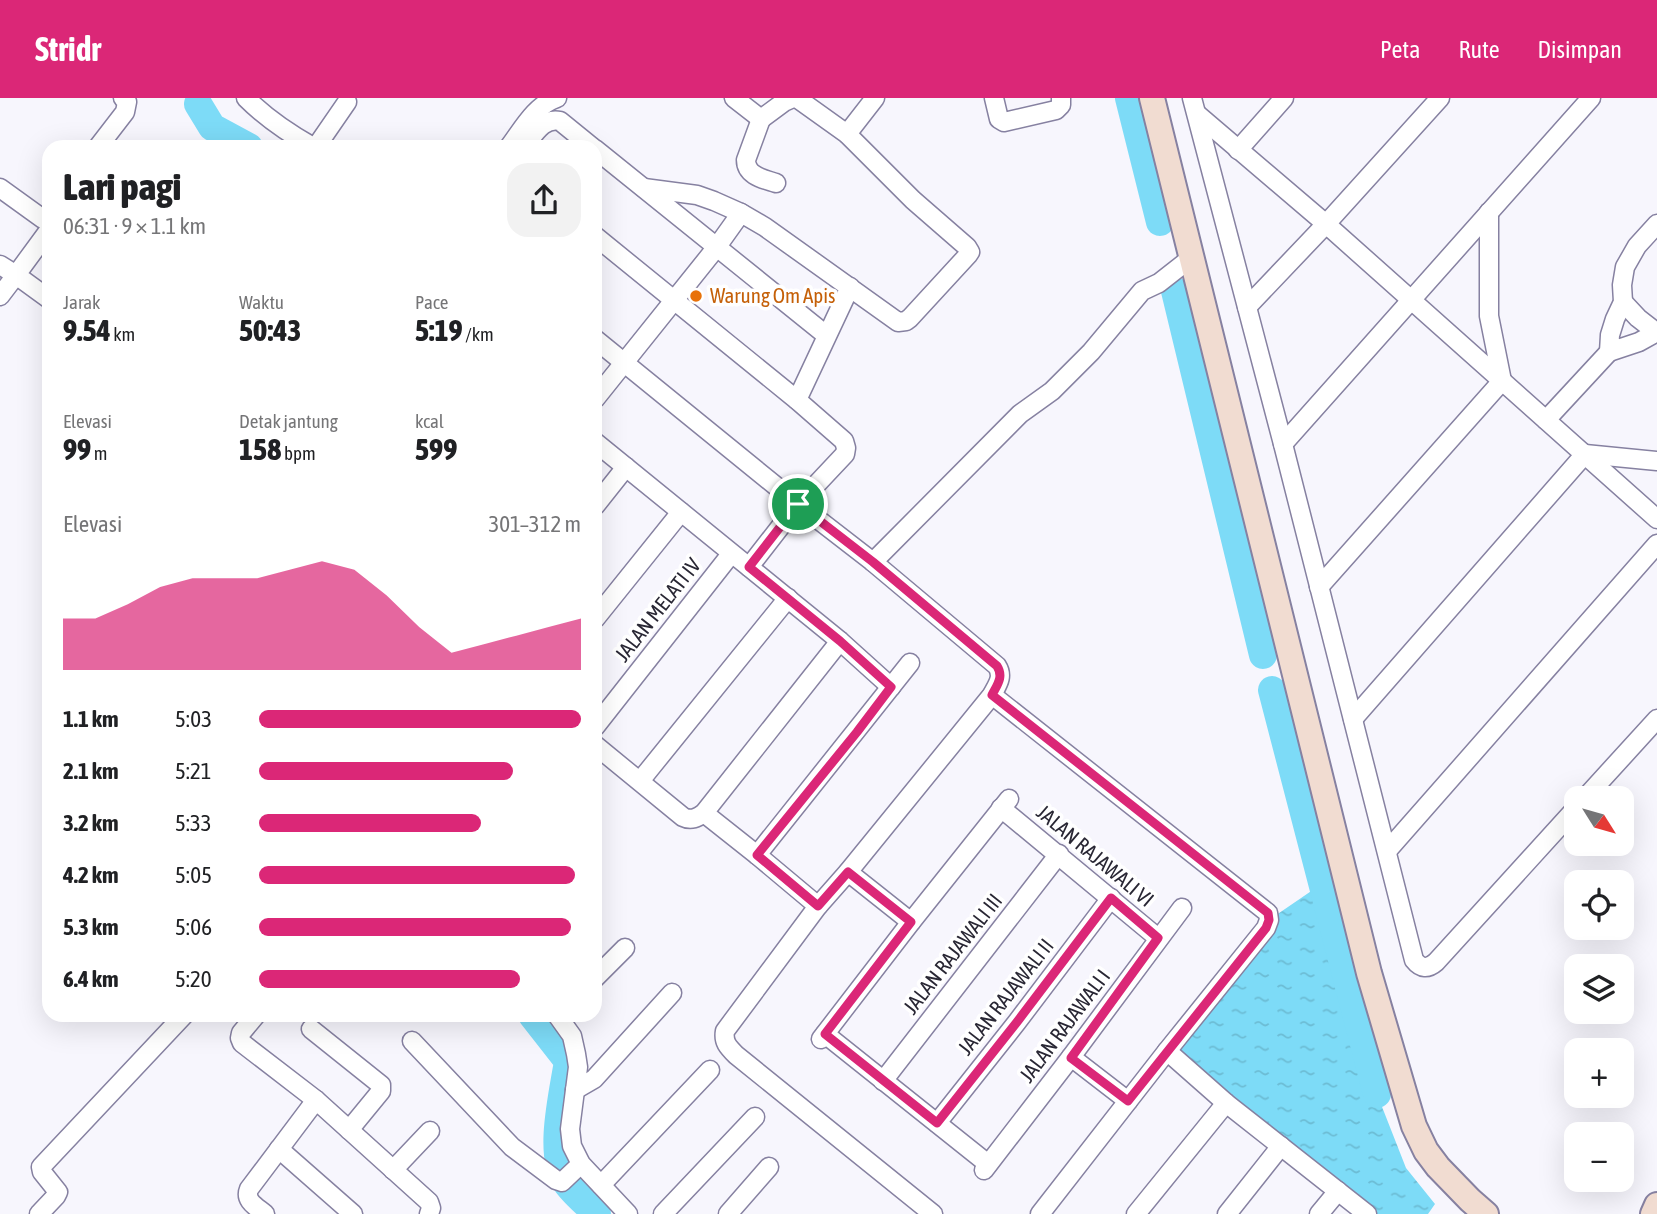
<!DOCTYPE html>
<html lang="id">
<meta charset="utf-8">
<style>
:root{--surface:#fff;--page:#f2f2f2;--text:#202124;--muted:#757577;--accent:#db2777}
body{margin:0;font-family:"Asap Condensed",sans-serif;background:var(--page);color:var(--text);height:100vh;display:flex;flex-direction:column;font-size:26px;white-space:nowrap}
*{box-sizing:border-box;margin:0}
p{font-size:23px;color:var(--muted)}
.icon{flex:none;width:38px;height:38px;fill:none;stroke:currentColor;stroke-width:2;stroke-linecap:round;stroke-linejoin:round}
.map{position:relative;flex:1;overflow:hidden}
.sheet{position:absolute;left:42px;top:42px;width:560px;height:882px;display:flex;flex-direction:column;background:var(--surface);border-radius:21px;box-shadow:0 7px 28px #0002}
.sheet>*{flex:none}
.needle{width:46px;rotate:127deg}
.fabs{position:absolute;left:1564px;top:688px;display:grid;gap:14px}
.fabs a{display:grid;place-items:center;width:70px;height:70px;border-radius:14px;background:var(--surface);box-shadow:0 7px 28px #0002;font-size:35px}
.pin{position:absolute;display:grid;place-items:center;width:60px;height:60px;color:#fff;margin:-30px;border:4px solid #fff;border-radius:50%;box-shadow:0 2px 7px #0007}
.round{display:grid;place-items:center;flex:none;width:74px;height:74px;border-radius:21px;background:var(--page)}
.overview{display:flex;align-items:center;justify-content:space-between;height:119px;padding:0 21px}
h1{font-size:38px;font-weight:800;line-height:52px}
.figures{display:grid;grid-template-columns:repeat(3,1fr);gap:10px;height:119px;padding:7px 21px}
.figures div{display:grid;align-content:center}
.figures b{font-size:30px;font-weight:800}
.figures small{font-size:19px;font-weight:400}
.figures p{font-size:19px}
.chart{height:196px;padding:14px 21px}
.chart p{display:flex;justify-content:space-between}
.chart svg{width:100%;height:126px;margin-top:7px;fill:var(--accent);opacity:.7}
ul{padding:0 21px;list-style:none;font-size:23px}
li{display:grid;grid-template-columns:112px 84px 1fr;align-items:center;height:52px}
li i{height:18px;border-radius:9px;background:var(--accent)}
header{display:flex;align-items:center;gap:42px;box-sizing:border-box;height:98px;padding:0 35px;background:var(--accent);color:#fff}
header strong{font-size:33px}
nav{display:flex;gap:38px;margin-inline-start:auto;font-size:24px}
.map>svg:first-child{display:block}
.water{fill:url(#water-ripples)}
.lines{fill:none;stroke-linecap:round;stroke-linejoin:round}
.river{stroke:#7ddbf7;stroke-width:28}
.street-casing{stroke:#8681a1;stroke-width:21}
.secondary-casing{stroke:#8681a1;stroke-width:28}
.street{stroke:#fff;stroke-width:18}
.secondary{stroke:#f1dcd1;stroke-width:24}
.route-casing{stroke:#fff;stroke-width:14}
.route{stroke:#db2777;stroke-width:9}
.food-dot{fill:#e8710a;stroke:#fff;stroke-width:2.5}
.labels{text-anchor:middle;stroke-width:7;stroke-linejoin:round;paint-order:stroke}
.food-label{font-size:21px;fill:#c56008;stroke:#fff;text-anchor:start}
.street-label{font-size:21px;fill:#292734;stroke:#fff}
</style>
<header>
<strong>Stridr</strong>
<nav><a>Peta</a><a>Rute</a><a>Disimpan</a></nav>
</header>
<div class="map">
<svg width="1657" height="1116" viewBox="0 0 1657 1116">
<defs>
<pattern id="water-ripples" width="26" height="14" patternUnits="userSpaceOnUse" patternTransform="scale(1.75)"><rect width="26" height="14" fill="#7ddbf7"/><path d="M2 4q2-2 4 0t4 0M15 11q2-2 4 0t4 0" fill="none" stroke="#6cbcd4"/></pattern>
</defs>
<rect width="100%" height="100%" fill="#f7f6fd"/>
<polygon class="water" points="1323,785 1377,996 1406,1070 1435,1106 1428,1116 1366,1116 1167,953 1269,822"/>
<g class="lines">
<g class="river">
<polyline points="1129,0 1160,124"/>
<polyline points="198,6 212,29 249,49"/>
<polyline points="1175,193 1263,557"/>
<polyline points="1272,592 1377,996"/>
<path d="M532 917 568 963C563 996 548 1055 566 1084 572 1094 588 1107 597 1116"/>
</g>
<g class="street-casing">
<g id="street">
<path d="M246 0C266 20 288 35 313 49"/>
<polyline points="734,0 761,21 784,4 793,0"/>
<polyline points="994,0 999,21 1004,24 1056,12 1061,7 1061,0"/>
<path d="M1192 0 1283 346 1414 862C1421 871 1428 871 1436 864L1577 709"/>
<polyline points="1197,16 1326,126 1657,421"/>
<path d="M761 21 746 62C746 78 764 81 776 85"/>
<polyline points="847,36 875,0"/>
<polyline points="98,49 125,14 127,4 123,0"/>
<polyline points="316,49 347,4"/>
<path d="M509 49C522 32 535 7 557 0"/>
<path d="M524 49C534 37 543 19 560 23L592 49"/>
<polyline points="595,51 826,237"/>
<polyline points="1238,52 1284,0"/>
<polyline points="0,90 43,121"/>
<polyline points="644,90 697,97 714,103 741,115"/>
<polyline points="1657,126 1637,148 1625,169 1622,187 1623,204 1615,221 1610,237 1609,254 1639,244 1657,234"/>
<polyline points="49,132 16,177 49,201"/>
<polyline points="595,138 797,302 844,343 846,350 845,356 798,406 749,469"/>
<polyline points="0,167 16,177 0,198"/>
<polyline points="1623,204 1638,220 1656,234"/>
<polyline points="1247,209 1326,126 1440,0"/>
<path d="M595 241 798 406 873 464 997 568C1004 579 997 587 992 597L848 774 818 808 725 933C723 944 728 949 736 957L933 1116"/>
<polyline points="595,301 716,150 741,115 765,129 898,224 906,223 910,220 968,157 970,154 967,149 913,102 847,36 798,1 795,0"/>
<polyline points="797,302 850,189"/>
<polyline points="1546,322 1609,254"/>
<polyline points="595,344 840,543 891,589"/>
<polyline points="1283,346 1591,0"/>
<polyline points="595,408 626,369"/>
<polyline points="873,464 1020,316 1052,293 1091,254 1142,193 1159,185 1191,160"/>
<polyline points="1319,489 1502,283 1489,218 1489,114"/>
<polyline points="595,521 681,414"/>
<polyline points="992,597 1268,815 1269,822 1266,830 1167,953 1040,1116"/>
<polyline points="1353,621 1585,356 1657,363"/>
<polyline points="595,629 731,456"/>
<path d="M595 647 683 719C691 723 697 720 704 715L840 543"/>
<polyline points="640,683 788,500"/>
<polyline points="1585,700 1657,621"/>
<polyline points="1001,710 1158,840"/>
<polyline points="704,715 757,757 818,808"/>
<polyline points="1387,753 1657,446"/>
<polyline points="757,757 910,565"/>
<polyline points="848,774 911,824"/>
<polyline points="595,880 625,850"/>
<polyline points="256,917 241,935 240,940 242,945 316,1002 429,1104 431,1110 429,1116"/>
<polyline points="557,917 572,938 576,956 578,969 570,1031 572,1048 581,1066 628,1116"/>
<polyline points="311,931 381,987 381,993 349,1032"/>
<polyline points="825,936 988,1066"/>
<polyline points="821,941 911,824 1009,701"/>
<polyline points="412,943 512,1049 556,1082 562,1084 581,1066"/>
<polyline points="1167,953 1226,1005 1367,1116"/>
<polyline points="1071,959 1128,1003"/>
<polyline points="883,983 1059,756"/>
<polyline points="575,992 594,981 672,895"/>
<polyline points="937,1025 1017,924 1111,800"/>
<polyline points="279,1051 353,1116"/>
<polyline points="393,1072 430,1033"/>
<polyline points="984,1072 1071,959 1182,810"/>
<polyline points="601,1087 710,972"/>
<polyline points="39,1116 56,1098 58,1094 42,1074 41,1069 184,917"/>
<path d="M265 1116C257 1109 244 1103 249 1091L316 1002"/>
<polyline points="663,1116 755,1019"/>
<polyline points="728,1116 769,1069"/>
<polyline points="1136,1116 1226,1005"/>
<polyline points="1227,1116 1281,1048"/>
<polyline points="1319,1116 1338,1093"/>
</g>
</g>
<g class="secondary-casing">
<g id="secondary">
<polyline points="1152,0 1369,875 1414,1028 1426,1053 1438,1069 1470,1102 1486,1116"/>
<polyline points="1653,1116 1657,1107"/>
</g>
</g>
<use href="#street" class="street"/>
<use href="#secondary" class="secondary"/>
</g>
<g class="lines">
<g class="route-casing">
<path id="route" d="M798 406 873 464 997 568C1004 579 997 587 992 597L1268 815 1269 822 1266 830 1128 1003 1071 960 1158 840 1111 800 1017 924 937 1025 825 936 911 824 848 774 818 808 757 757 857 634 891 589 840 543 749 469Z"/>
</g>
<use href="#route" class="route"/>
</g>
<circle class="food-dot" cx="696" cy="198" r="7"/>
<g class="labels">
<g class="food-label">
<text x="710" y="205">Warung Om Apis</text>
</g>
<g class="street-label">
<text transform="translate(658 512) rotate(-52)" y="7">JALAN MELATI IV</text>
<text transform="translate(1095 758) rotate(40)" y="7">JALAN RAJAWALI VI</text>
<text transform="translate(953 856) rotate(-52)" y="7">JALAN RAJAWALI III</text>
<text transform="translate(1006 899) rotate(-52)" y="7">JALAN RAJAWALI II</text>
<text transform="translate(1065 928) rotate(-53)" y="7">JALAN RAJAWALI I</text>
</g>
</g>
</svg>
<div class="fabs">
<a><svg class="needle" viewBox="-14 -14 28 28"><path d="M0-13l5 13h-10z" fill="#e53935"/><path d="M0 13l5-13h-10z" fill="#757577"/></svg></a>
<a><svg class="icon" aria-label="locate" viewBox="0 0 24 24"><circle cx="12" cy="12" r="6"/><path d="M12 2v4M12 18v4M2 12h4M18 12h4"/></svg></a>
<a><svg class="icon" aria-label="layers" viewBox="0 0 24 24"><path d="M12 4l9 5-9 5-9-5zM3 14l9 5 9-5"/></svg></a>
<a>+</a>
<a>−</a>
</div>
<div class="pin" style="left:798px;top:406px;background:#1e9e55"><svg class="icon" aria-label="arrive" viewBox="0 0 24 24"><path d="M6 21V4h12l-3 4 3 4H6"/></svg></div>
<section class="sheet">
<div class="overview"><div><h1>Lari pagi</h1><p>06:31 · 9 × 1.1 km</p></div><a class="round"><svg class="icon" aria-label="share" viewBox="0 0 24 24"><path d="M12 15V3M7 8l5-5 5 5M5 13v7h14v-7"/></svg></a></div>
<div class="figures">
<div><p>Jarak</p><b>9.54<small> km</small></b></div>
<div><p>Waktu</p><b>50:43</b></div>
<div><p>Pace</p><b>5:19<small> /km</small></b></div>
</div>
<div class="figures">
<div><p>Elevasi</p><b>99<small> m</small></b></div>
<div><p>Detak jantung</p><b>158<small> bpm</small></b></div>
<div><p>kcal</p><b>599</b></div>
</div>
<div class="chart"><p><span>Elevasi</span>301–312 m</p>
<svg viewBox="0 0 160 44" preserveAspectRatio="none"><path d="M0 44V26L10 26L20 21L30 15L40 12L50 12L60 12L70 9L80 6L90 9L100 18L110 29L120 38L130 35L140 32L150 29L160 26V44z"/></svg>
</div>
<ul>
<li><b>1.1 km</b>5:03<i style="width:100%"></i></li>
<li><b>2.1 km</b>5:21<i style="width:79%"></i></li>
<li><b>3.2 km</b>5:33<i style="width:69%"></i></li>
<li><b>4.2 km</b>5:05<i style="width:98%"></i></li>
<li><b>5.3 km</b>5:06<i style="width:97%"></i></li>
<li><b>6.4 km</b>5:20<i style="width:81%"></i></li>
</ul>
</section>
</div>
